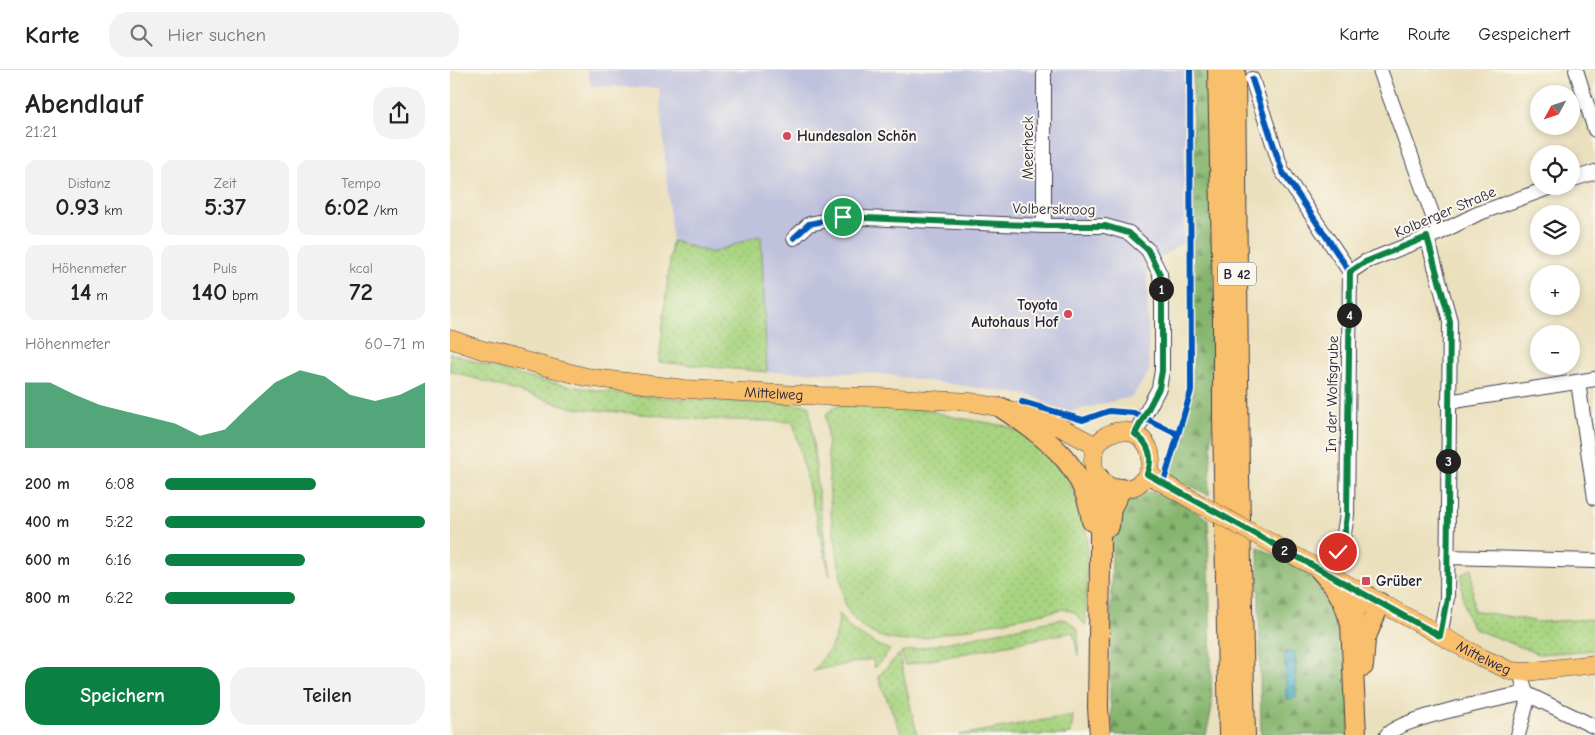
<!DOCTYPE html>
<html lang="de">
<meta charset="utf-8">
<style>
:root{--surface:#fff;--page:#f2f2f2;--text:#222;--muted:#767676;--line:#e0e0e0;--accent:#0b8043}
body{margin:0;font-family:"Comic Neue",sans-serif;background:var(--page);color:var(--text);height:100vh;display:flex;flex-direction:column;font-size:19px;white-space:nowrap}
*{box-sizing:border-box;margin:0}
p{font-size:16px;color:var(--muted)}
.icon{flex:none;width:28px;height:28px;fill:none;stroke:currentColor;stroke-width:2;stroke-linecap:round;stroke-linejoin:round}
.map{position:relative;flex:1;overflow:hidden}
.sheet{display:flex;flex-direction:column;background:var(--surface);width:450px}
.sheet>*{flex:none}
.needle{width:32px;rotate:230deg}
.tools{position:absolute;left:1080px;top:15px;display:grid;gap:10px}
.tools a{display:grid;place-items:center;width:50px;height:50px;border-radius:50%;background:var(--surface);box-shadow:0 2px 8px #0003;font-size:25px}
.pin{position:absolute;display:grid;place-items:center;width:42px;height:42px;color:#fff;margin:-21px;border:2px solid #fff;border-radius:50%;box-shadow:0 1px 5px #0007}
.km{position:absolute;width:25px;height:25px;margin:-12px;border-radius:50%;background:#222;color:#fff;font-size:14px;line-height:25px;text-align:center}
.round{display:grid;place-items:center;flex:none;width:52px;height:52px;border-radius:20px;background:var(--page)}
.summary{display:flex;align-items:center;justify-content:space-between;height:85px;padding:0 25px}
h1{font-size:28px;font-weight:800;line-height:38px}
.stats{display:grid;grid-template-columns:repeat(3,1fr);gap:8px;height:85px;padding:5px 25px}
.stats div{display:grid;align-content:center;border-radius:12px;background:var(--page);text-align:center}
.stats b{font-size:25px;font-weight:800}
.stats small{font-size:14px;font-weight:400}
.stats p{font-size:14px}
.chart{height:140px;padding:10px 25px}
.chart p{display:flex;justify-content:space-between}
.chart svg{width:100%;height:90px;margin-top:5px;fill:var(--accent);opacity:.7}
.button{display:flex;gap:10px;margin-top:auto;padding:10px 25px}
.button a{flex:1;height:58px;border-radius:20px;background:var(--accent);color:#fff;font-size:20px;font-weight:800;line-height:58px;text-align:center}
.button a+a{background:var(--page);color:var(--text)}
ul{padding:0 25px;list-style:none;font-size:16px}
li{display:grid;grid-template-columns:80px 60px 1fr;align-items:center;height:38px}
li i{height:12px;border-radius:6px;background:var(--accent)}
header{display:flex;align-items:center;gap:30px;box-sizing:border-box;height:70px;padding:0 25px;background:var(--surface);border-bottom:1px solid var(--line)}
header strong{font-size:24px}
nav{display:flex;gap:28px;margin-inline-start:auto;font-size:18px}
.search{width:350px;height:45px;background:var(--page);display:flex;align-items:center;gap:12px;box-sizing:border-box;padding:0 18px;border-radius:20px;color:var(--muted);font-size:19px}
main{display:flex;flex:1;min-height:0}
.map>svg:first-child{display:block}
.industrial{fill:#c0c2dd}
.grass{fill:url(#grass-dots);stroke:#657b5e}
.forest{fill:url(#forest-firs);stroke:#546c54}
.water{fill:url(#water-waves);stroke:#31667e}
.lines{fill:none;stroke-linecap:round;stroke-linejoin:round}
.minor-casing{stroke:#403e4e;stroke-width:16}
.major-casing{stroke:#403e4e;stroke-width:19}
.highway-casing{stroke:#403e4e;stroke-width:22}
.minor{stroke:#fff;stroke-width:14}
.major{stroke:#f8bf6c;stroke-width:18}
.highway{stroke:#f8bf6c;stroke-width:20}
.major-bridge-casing{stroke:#403e4e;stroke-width:19;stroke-linecap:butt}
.major-bridge{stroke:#f8bf6c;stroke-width:18}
.cycleway-casing{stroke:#fbf7ec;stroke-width:9}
.cycleway{stroke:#0057b8;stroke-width:6}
.route-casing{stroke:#fff;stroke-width:10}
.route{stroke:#0b8043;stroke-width:6}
.poi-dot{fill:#d1495b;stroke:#fbf7ec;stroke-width:2}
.labels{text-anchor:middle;stroke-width:4;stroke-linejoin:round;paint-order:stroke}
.shield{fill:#fbf7ec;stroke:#636270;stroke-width:1}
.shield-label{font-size:14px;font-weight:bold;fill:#22223b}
.poi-label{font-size:15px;font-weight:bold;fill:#22223b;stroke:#fbf7ec;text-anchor:start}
.street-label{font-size:15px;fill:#22223b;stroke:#fbf7ec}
</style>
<header>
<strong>Karte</strong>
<div class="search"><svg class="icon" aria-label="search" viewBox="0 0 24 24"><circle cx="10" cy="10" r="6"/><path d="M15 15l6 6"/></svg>Hier suchen</div>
<nav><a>Karte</a><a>Route</a><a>Gespeichert</a></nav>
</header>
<main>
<section class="sheet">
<div class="summary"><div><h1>Abendlauf</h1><p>21:21</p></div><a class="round"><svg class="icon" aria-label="share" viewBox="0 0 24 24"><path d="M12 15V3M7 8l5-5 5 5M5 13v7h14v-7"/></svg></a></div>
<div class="stats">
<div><p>Distanz</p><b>0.93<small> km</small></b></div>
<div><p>Zeit</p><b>5:37</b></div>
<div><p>Tempo</p><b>6:02<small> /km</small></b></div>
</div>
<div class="stats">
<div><p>Höhenmeter</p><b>14<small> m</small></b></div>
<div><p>Puls</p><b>140<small> bpm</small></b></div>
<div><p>kcal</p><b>72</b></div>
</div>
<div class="chart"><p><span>Höhenmeter</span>60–71 m</p>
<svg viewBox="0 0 160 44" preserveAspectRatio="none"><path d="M0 44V12L10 12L20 18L30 23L40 26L50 29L60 32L70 38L80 35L90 23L100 12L110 6L120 9L130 18L140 21L150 18L160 12V44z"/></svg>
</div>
<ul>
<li><b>200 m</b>6:08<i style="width:58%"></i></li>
<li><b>400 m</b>5:22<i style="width:100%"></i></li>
<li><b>600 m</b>6:16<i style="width:54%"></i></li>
<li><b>800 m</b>6:22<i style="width:50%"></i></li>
</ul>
<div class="button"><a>Speichern</a><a>Teilen</a></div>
</section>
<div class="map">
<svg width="1145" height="665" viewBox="0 0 1145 665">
<defs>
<pattern id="grass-dots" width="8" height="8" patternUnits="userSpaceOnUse" patternTransform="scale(1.25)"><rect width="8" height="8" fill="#a8d480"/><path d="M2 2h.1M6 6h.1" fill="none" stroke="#90b670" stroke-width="1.8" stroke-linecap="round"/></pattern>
<pattern id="forest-firs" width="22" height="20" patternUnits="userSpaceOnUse" patternTransform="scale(1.25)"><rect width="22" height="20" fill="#86b66e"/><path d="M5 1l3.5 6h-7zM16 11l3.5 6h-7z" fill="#6d945c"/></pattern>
<pattern id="water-waves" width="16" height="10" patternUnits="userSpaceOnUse" patternTransform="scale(1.25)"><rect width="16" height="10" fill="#40a9c1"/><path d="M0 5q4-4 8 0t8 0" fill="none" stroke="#35899e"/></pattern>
</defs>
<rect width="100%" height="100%" fill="#fbf7ec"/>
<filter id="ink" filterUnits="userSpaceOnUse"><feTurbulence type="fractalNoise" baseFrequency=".02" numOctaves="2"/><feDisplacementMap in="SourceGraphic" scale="10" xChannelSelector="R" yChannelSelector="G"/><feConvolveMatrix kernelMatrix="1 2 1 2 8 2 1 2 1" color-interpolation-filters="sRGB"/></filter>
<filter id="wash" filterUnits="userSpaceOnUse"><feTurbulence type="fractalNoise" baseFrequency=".0096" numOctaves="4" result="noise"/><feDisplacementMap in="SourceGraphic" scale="20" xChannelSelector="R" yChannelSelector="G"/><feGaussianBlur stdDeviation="1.12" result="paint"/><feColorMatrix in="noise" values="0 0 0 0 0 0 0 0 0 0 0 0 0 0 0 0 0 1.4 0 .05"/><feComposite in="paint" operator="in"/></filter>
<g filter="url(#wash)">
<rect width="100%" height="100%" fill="#ebe0bd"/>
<polygon class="industrial" points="137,0 735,0 734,172 697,196 699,302 682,327 619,342 603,337 584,326 423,303 317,302 311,165 262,183 222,171 209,18 141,16"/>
<g class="grass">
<polygon points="311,165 317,302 209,292 222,171 262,183"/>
<path d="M0 283C31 293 62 305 95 311 182 330 271 331 359 335L371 446 380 506 343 352 249 349 123 338 0 301Z"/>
<path d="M388 335 478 340 503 347 556 356 577 366 593 377 617 406 634 445 637 465 636 556 624 542 614 539 458 571C430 570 406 560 395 534L381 444 376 344Z"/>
<path d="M1022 498 1023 540 1089 552 1145 549V580L1089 584 1024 559C1014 548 1011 518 1012 504Z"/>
<path d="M389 544 402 560 427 575 440 580 425 598 422 589 363 601C379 580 388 572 389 544Z"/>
<polygon points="611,549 617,550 628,560 628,586 623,562 455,595 451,582"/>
<polygon points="449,584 467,665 452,665 428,607"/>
<polygon points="623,645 621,664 616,665 509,665"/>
</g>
<g class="forest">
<polygon points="743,0 761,0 765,297 759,425 718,405 743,322"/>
<path d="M692 422C717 421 737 437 758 449L762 637 756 665H665L663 661 660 630 662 462 676 428Z"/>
<polygon points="808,477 850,498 879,520 893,546 903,665 811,665"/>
</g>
<polygon class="water" points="845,581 846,628 836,629 835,582"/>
</g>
<g filter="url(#ink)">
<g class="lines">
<g class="minor-casing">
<g id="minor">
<polyline points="594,0 594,156"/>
<polyline points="930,0 989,163"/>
<polyline points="1126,0 1145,60"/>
<polyline points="802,9 832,101 900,202 897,445 893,469 888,483"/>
<polyline points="1121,110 1145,102"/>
<polyline points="977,167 1000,251 997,528 990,566"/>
<polyline points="344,168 359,154 393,147 594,156 655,156 679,163 698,180 710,204 712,229 712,301 709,318 685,364"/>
<polyline points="900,202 915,192 989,163 1027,144 1104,116"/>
<polyline points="1128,312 1145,428"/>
<polyline points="998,332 1145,309"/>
<polyline points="997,487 1145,491"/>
<polyline points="1070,602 1076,623 1079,625 1145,657"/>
<path d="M937 665C950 648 1050 629 1076 623"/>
<polyline points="1068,665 1079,625"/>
</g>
</g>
<g class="major-casing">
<g id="major">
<path id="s1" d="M0 269 29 279 136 307 235 319 371 326 428 327 521 332 552 338 585 347 610 357 646 376"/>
<circle cx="672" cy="390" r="29"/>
<polyline points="697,404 753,436"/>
<path id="s2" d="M812 468 1032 588 1061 601 1076 602 1145 594"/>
</g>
</g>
<g class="highway-casing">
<g id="highway">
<polyline points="768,0 773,233 773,350 779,665"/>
<polyline points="785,0 789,408 795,665"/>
<path d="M552 338C597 368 635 395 642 451"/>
<polyline points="649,408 650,426 650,492 648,638 650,665"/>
<polyline points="659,456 661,438 671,419"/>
<polyline points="870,500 884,516 893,530 901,554 906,665"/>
<polyline points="901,554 905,540 916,525"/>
<polyline points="913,596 915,569 930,533"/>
</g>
</g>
<use href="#minor" class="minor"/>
<use href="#major" class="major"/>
<use href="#highway" class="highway"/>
<g class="major-bridge-casing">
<polyline id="major-bridge" points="753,436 812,468"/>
</g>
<use href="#major-bridge" class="major-bridge"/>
<g class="cycleway-casing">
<g id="cycleway">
<polyline points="802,9 832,101 900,202 897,445 893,469 888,483"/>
<polyline points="344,168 359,154 393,147 594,156 655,156 679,163 698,180 710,204 712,229 712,301 709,318 685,364"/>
<polyline points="572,332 633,350 659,341 684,343 727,364"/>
<polyline points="713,414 741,321 740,0"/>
</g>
</g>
<use href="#cycleway" class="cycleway"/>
</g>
</g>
<g class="lines" filter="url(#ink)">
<g class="route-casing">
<path id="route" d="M393 147 597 156H655L679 163 698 180 710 204 712 229V301L709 318 685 364C699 373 704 388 697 404L990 566 997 528 1000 251 977 167 915 192 900 202 897 445 894 468 888 482"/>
</g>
<use href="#route" class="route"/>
</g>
<g class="poi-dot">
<circle cx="337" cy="66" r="5"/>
<circle cx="618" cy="244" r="5"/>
<rect x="911" y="506" width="10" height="10" rx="2.5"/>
</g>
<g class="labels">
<rect class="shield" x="768" y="192.5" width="38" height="23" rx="4"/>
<g class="shield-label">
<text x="787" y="209">B 42</text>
</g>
<g class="poi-label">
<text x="347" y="71">Hundesalon Schön</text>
<text x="608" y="240" text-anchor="end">Toyota<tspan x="608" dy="17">Autohaus Hof</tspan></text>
<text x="926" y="516">Grüber</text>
</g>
<g class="street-label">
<text transform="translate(578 78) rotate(-90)" y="5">Meerheck</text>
<text transform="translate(604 139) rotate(1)" y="5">Volberskroog</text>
<text transform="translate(995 142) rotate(-23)" y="5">Kolberger Straße</text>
<text dy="5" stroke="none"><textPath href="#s1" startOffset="330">Mittelweg</textPath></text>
<text transform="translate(882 324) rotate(-89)" y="5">In der Wolfsgrube</text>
<text dy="5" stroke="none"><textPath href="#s2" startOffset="252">Mittelweg</textPath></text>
</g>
</g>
</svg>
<div class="tools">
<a><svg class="needle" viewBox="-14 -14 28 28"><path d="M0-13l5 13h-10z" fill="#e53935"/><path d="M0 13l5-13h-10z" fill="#767676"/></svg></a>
<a><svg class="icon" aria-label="locate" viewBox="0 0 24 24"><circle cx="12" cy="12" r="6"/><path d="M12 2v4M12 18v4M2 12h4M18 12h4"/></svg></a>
<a><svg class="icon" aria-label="layers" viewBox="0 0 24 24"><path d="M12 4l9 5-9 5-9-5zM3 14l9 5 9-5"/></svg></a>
<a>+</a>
<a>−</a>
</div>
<div class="pin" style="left:393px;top:147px;background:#1e9e55"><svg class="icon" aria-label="arrive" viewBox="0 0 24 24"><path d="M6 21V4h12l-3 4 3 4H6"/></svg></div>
<div class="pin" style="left:888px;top:482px;background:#d93025"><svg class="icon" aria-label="check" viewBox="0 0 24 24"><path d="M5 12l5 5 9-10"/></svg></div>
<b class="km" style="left:711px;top:219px">1</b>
<b class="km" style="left:834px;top:480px">2</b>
<b class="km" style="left:998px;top:391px">3</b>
<b class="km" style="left:899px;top:245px">4</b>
</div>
</main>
